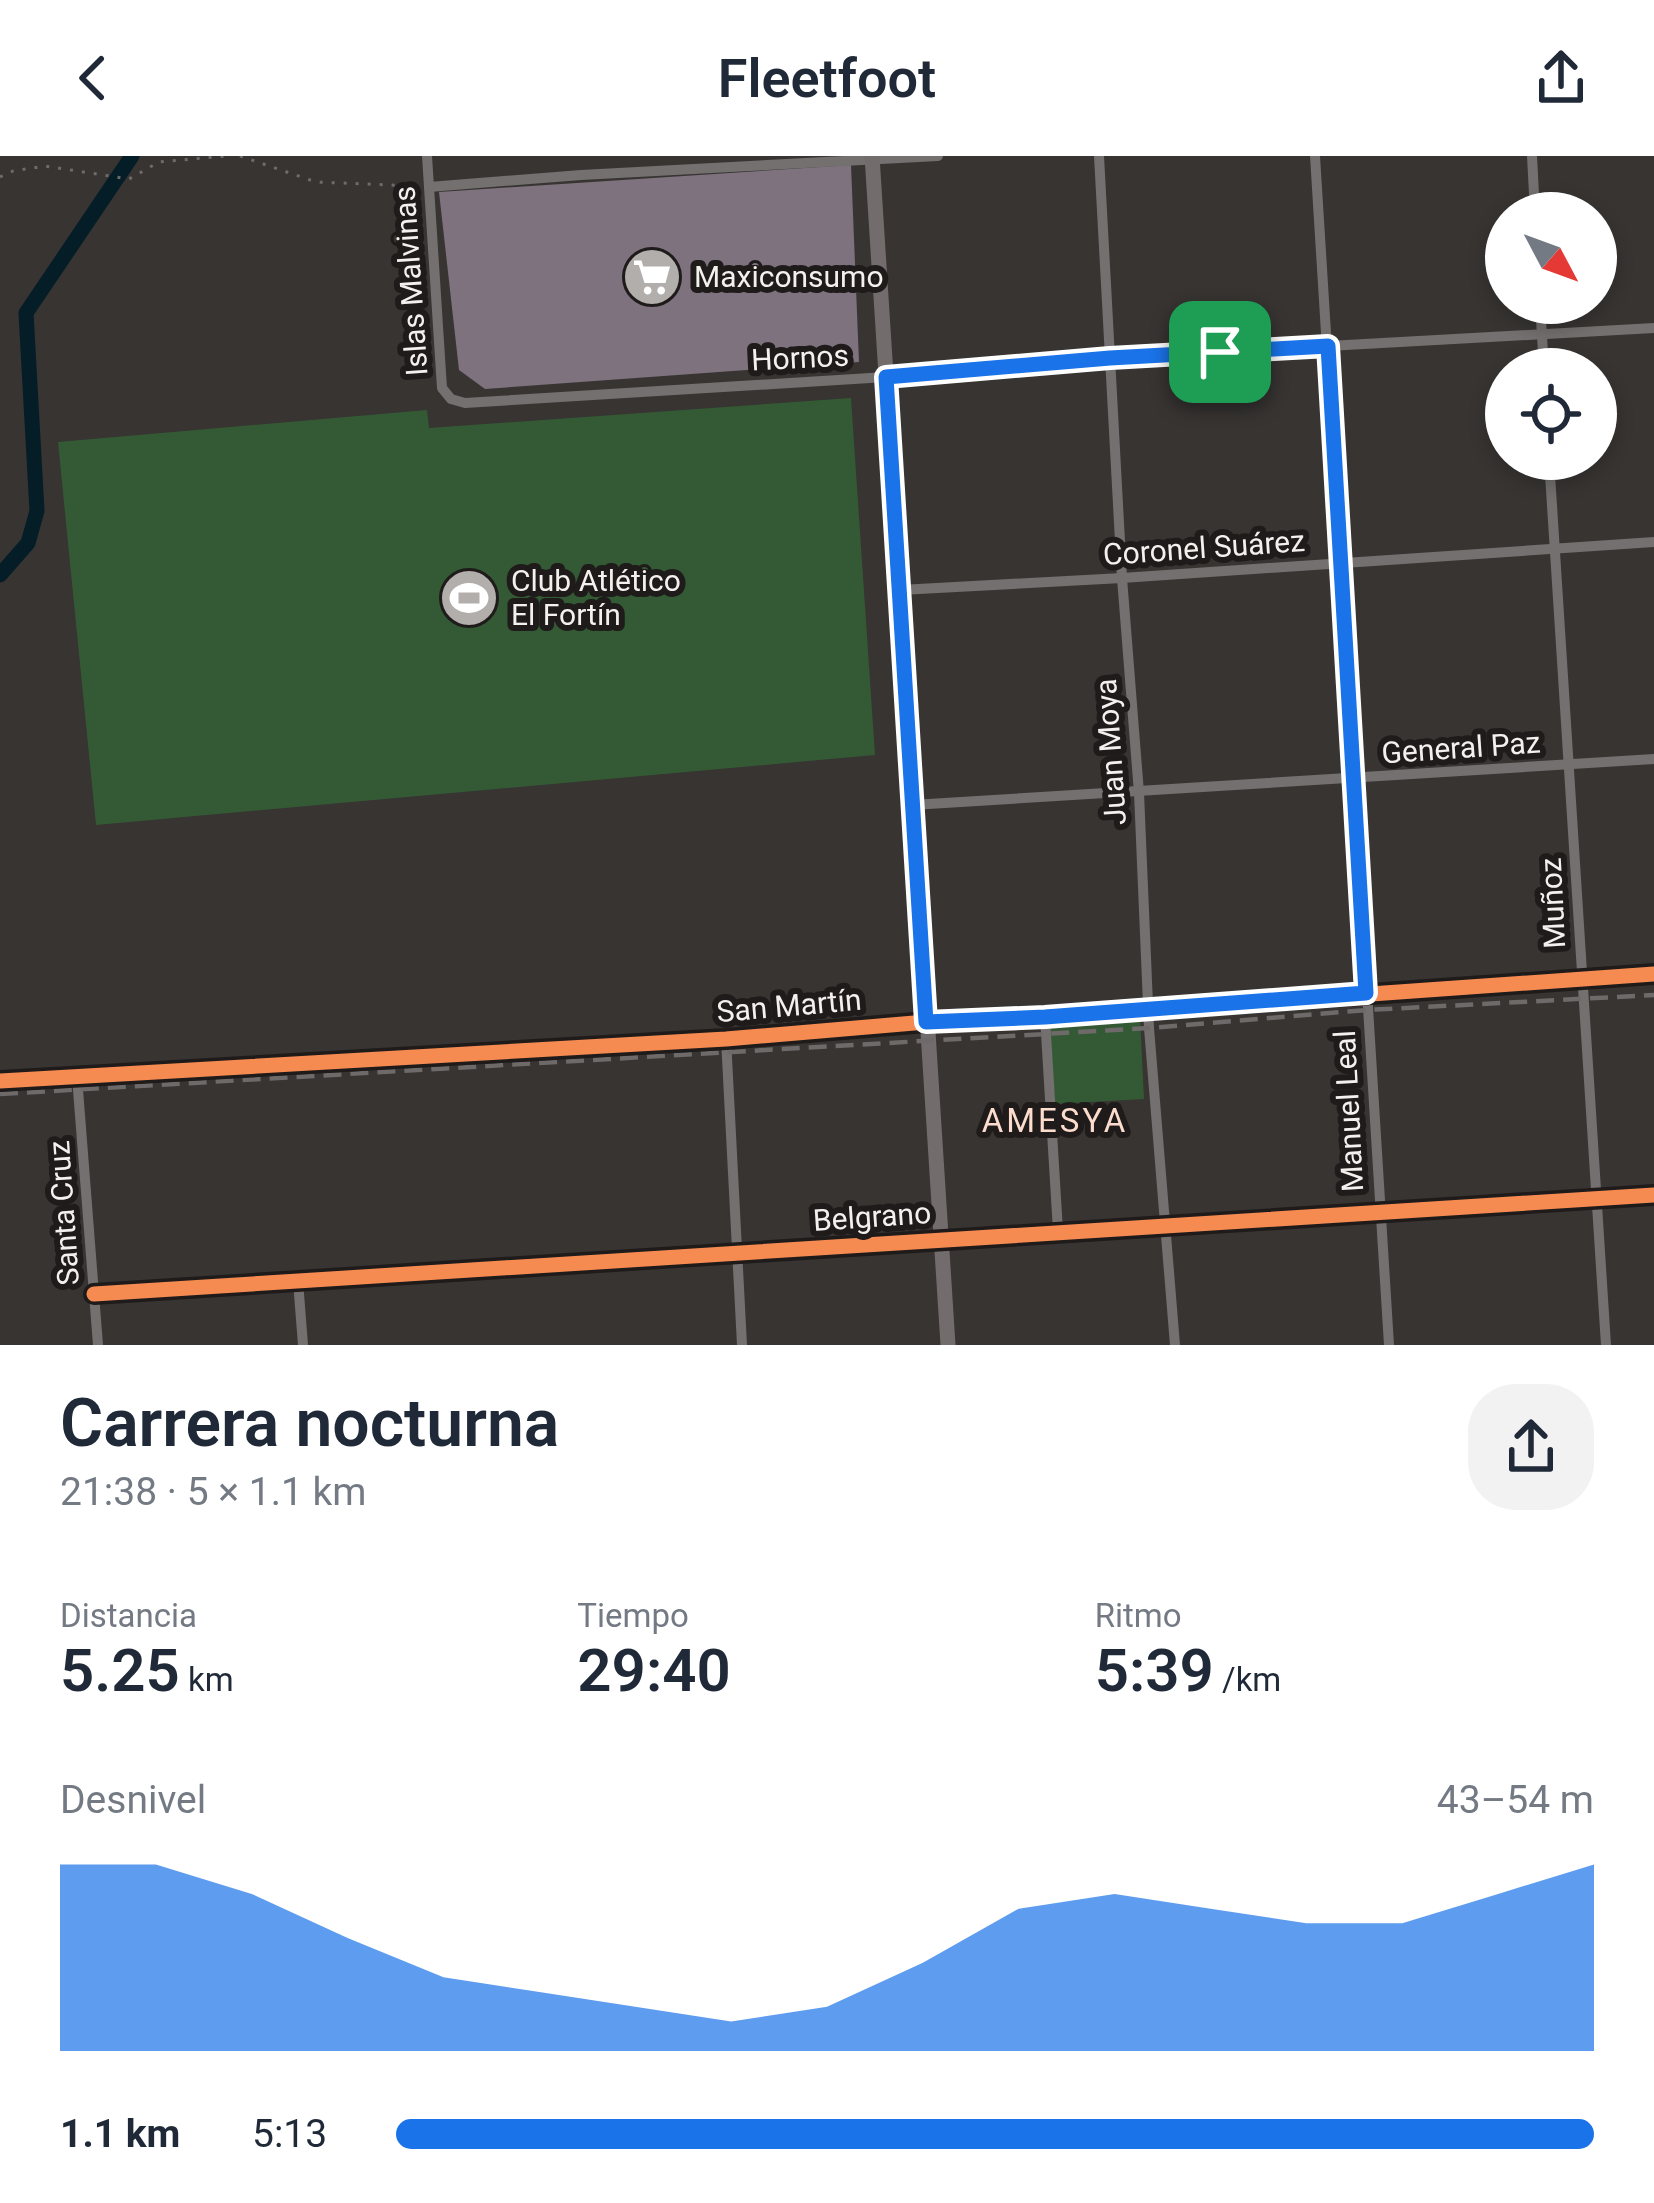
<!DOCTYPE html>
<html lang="es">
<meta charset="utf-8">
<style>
:root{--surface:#fff;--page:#f2f2f3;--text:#1f2937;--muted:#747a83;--accent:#1a73e8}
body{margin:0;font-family:Roboto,sans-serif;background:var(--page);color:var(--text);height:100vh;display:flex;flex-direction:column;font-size:45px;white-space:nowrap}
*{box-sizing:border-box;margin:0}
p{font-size:39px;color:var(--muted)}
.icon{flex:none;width:66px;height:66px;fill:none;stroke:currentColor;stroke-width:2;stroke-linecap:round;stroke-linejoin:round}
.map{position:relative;height:1189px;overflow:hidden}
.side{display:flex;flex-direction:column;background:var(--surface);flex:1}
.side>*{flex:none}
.needle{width:78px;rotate:131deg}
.tools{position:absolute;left:1485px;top:36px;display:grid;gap:24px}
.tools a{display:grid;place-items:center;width:132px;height:132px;border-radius:50%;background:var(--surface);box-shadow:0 6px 18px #0003;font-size:60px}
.pin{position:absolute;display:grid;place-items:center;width:102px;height:102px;color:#fff;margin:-51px;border-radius:24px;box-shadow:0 6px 18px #0006}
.round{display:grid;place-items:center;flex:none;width:126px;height:126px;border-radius:48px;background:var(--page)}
.summary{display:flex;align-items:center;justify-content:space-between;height:204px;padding:0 60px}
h1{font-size:66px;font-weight:600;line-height:90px}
.stats{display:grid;grid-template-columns:repeat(3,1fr);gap:18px;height:204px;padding:12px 60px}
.stats div{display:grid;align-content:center}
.stats b{font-size:60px;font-weight:600}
.stats small{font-size:33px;font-weight:400}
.stats p{font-size:33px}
.chart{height:336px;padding:24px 60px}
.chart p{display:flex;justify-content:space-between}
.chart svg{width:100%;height:216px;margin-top:12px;fill:var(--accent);opacity:.7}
ul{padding:0 60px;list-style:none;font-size:39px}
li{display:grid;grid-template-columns:192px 144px 1fr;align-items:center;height:90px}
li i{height:30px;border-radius:15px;background:var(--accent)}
header{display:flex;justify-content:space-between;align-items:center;height:156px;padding:0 60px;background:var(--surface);font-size:54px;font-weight:600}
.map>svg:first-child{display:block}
.green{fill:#345a35}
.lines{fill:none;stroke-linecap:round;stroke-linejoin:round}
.canal{stroke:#051d27;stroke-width:15}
.building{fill:#7d727e}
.path{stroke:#6e6c6b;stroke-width:3;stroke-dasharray:3 9;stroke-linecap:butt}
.minor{stroke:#73706f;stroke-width:10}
.tertiary{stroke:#73706f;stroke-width:14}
.secondary{stroke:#726c6c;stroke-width:15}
.rail{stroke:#6d6a69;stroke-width:4.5;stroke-dasharray:18 9;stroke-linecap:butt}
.cycleway-casing{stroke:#1e1b1a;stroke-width:22}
.cycleway{stroke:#f68b52;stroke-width:15}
.route-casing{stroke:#fff;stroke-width:24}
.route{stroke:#1a73e8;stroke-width:15}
.labels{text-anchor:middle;stroke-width:12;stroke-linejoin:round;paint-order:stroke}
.poi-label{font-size:30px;fill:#f4f0ee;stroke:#1e1b1a;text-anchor:start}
.street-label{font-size:30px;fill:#f4f0ee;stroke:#1e1b1a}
.neighbourhood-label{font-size:33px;letter-spacing:3px;fill:#fbdccd;stroke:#1e1b1a}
</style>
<header><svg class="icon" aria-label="back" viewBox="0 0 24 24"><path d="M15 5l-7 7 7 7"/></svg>Fleetfoot<svg class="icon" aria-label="share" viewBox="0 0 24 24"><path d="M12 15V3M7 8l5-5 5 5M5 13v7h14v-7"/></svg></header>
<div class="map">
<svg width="1654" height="1189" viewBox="0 0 1654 1189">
<rect width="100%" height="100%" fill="#373432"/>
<g class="green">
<polygon points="851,242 875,599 96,669 58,286 427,254 429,272"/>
<polygon points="1140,861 1144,943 1055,948 1050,866"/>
</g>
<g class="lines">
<polyline class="canal" points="0,419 28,387 37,355 26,157 132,0"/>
</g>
<polygon class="building" points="851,9 859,206 485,233 459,214 439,36"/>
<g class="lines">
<g class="path">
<polyline points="240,0 316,26 415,30"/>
<polyline points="0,21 13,15 45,10 129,23 159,6 226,0"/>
</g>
<g class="minor">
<polyline points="427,0 442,232 451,243 465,247 886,221 1110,202 1654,172"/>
<polyline points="1099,0 1122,422 1139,637 1149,872 1175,1189"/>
<polyline points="1315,0 1389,1189"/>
<polyline points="1532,0 1535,57"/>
<polyline points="429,31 581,19 938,0"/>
<polyline points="1540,147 1544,213"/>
<polyline points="1549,303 1606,1189"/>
<polyline points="900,434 1122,422 1654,386"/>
<polyline points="912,649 1654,603"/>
<polyline points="1045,861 1058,1075"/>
<polyline points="926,866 1045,861 1654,818"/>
<polyline points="726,883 742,1189"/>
<polyline points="77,921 98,1189"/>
<polyline points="298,1125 303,1189"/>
<polyline points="94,1138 1654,1039"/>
</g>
<polyline class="tertiary" points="0,925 726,883 926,866"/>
<polyline class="secondary" points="872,0 948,1189"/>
<polyline class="rail" points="0,938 1149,872 1367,854 1654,839"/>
<g class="cycleway-casing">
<g id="cycleway">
<polyline points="0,925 726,883 926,866 1045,861 1654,818"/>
<polyline points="94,1138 1654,1039"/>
</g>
</g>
<use href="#cycleway" class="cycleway"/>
</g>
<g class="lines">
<g class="route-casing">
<polygon id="route" points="1328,190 1366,837 1045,861 926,866 886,221 1110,202"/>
</g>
<use href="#route" class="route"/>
</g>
<defs>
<g id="supermarket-disc" transform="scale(3)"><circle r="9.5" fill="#b2aeac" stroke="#1e1b1a"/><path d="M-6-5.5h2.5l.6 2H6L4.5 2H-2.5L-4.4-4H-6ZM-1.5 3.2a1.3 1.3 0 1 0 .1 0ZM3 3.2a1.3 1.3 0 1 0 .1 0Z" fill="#fff"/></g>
<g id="stadium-disc" transform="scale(3)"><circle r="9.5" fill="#b2aeac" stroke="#1e1b1a"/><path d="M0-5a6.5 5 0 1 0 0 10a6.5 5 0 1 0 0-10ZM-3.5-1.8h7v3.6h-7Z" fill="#fff"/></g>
</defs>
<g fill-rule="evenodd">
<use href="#supermarket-disc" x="652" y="121"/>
<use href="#stadium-disc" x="469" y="442"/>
</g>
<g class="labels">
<g class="poi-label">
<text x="694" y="131">Maxiconsumo</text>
<text x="511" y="435">Club Atlético<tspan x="511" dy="34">El Fortín</tspan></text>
</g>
<g class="street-label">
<text transform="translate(411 125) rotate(-94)" y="10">Islas Malvinas</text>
<text transform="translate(800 202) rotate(-3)" y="10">Hornos</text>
<text transform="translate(1204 392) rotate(-4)" y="10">Coronel Suárez</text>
<text transform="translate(1461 592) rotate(-4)" y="10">General Paz</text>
<text transform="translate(1111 596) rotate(-94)" y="10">Juan Moya</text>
<text transform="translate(1553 747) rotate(-93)" y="10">Muñoz</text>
<text transform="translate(789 850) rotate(-5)" y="10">San Martín</text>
<text transform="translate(1349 955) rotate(-93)" y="10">Manuel Leal</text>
<text transform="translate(64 1057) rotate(-94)" y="10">Santa Cruz</text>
<text transform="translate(872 1061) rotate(-4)" y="10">Belgrano</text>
</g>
<g class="neighbourhood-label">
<text x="1055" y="976">AMESYA</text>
</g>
</g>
</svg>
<div class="tools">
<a><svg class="needle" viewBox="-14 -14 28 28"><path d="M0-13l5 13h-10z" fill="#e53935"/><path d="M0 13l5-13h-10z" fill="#747a83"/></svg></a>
<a><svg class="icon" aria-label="locate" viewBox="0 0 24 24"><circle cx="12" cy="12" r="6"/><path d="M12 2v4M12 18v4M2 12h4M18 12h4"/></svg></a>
</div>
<div class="pin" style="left:1220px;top:196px;background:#1e9e55"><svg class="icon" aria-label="arrive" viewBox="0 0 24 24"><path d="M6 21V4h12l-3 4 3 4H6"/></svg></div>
</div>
<section class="side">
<div class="summary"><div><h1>Carrera nocturna</h1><p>21:38 · 5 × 1.1 km</p></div><a class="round"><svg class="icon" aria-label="share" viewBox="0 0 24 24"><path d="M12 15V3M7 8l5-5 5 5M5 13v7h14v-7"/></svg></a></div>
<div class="stats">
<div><p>Distancia</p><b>5.25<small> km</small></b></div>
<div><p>Tiempo</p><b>29:40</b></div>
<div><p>Ritmo</p><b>5:39<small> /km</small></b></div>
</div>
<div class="chart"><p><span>Desnivel</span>43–54 m</p>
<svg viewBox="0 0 160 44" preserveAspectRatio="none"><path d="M0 44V6L10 6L20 12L30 21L40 29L50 32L60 35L70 38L80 35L90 26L100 15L110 12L120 15L130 18L140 18L150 12L160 6V44z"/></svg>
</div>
<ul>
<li><b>1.1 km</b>5:13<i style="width:100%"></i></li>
</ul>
</section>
